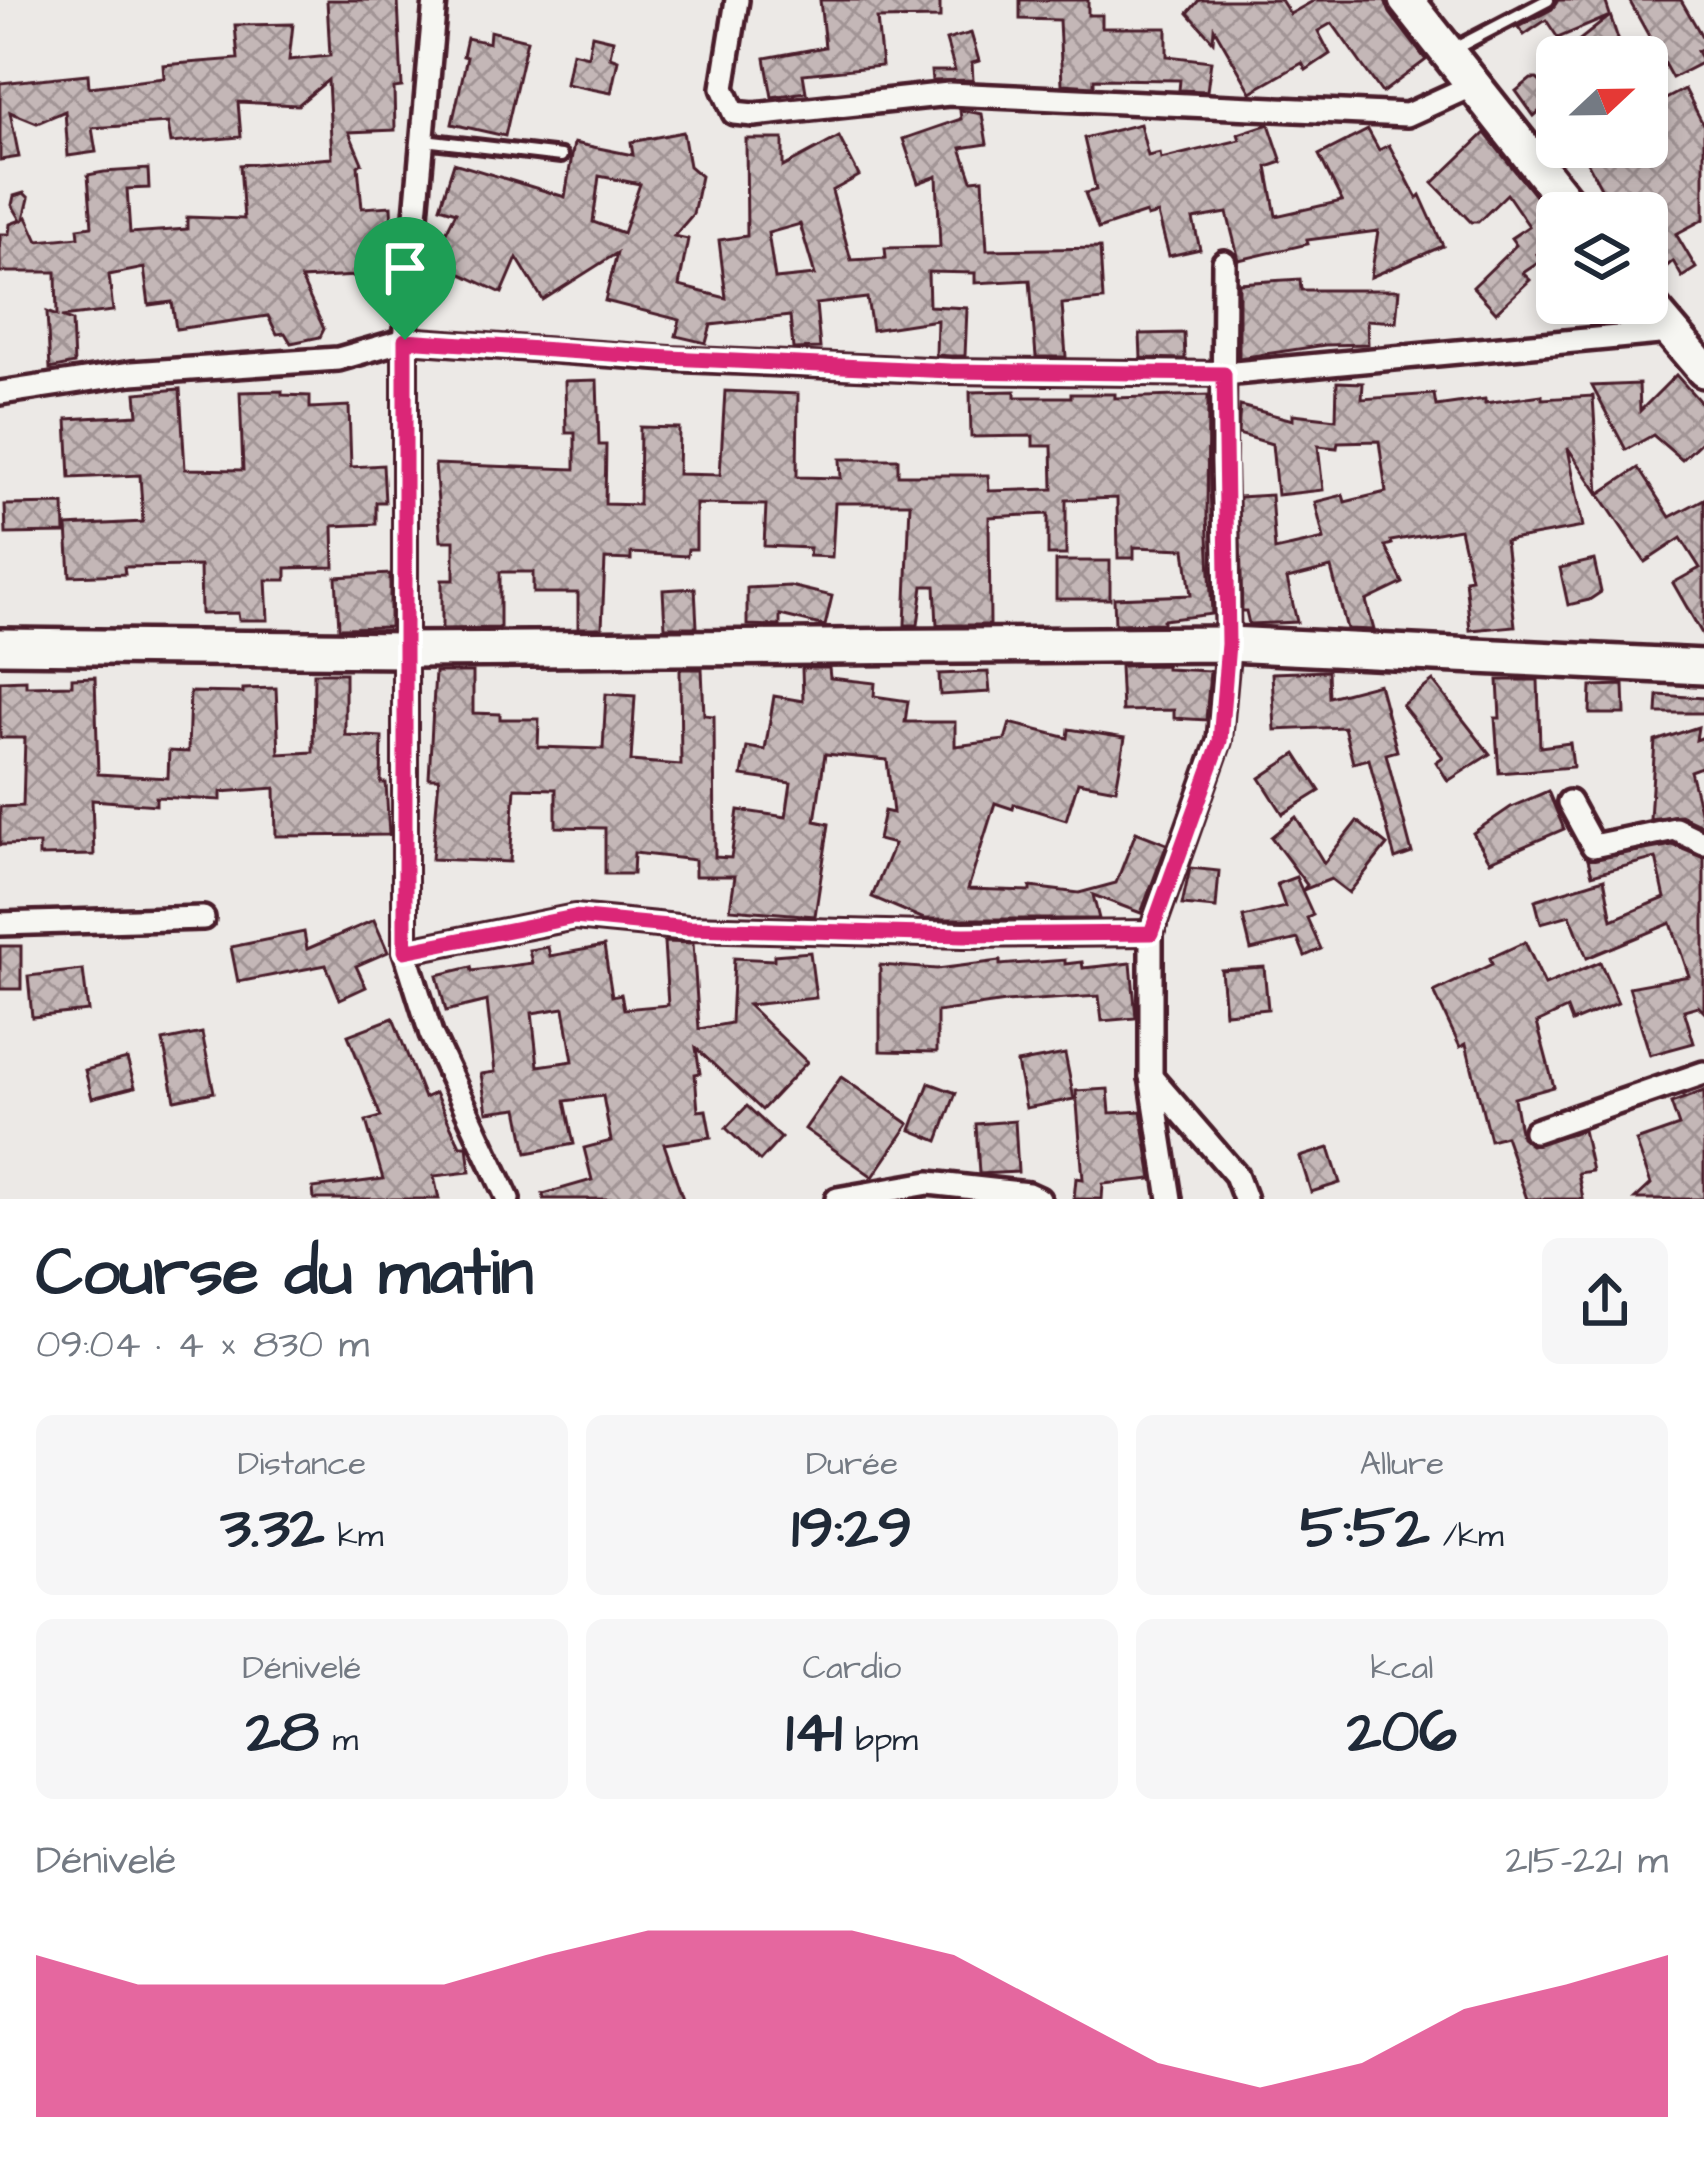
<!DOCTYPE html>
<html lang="fr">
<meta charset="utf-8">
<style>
:root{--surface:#fff;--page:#f6f6f7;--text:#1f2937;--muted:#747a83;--accent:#db2777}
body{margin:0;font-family:"Architects Daughter",sans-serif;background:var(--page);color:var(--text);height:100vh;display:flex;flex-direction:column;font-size:45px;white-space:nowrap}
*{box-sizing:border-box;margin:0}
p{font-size:39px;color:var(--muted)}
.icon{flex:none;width:66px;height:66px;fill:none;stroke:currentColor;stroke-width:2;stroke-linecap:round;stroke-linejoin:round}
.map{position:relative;height:1199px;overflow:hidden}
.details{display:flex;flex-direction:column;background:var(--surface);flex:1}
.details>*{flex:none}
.needle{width:78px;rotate:68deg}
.controls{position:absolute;left:1536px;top:36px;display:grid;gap:24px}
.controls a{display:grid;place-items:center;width:132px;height:132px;border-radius:18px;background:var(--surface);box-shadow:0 6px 18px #0003;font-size:60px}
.pin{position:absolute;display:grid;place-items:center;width:102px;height:102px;color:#fff;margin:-123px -51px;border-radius:50% 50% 50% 0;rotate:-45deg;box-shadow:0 0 12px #0007}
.pin .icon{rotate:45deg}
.round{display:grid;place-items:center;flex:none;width:126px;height:126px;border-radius:18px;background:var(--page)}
.summary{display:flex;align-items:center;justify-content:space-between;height:204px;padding:0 36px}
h1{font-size:66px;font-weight:800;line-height:90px}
.stats{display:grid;grid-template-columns:repeat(3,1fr);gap:18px;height:204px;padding:12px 36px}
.stats div{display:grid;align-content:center;border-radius:18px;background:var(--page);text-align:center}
.stats b{font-size:60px;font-weight:800}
.stats small{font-size:33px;font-weight:400}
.stats p{font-size:33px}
.chart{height:336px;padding:24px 36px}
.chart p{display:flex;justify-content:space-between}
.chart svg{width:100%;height:216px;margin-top:12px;fill:var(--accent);opacity:.7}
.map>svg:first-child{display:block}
.building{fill:url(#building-cross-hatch);stroke:#4a1f2b;stroke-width:3;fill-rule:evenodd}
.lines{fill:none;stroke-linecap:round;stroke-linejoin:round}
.lane-casing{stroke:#4a1f2b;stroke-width:20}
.street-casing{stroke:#4a1f2b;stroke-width:30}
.secondary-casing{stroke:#4a1f2b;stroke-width:42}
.lane{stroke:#f6f6f2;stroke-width:10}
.street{stroke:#f6f6f2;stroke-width:21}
.secondary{stroke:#f6f6f2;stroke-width:33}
.route-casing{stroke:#fff;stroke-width:24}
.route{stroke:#db2777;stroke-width:15}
</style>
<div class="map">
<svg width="1704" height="1199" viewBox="0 0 1704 1199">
<defs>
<pattern id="building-cross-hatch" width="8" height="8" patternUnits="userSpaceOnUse" patternTransform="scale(3)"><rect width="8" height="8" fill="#c4b7b7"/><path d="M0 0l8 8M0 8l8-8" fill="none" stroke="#a19495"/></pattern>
</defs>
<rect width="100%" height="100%" fill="#ece9e6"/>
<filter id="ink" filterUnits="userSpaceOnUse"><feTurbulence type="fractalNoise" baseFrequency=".00833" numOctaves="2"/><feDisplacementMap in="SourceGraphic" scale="24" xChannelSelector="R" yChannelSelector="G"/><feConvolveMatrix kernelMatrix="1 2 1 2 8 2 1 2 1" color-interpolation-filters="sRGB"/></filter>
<g filter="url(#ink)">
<g class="building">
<polygon points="327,0 398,0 402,87 394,88 395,130 349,132 362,163 358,166 362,208 391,206 394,274 301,279 324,329 320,337 291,343 285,333 277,334 268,316 176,329 172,302 149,305 144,268 109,275 113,311 61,317 72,321 74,364 50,369 47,312 57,316 56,272 0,272 0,234 9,234 10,224 21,220 12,205 14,196 24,193 29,198 24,219 27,217 38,241 79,237 78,228 92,226 88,175 104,172 148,169 149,188 127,189 130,233 187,229 187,217 244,219 240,165 332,158 328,80 298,105 238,102 241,137 171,143 168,123 92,128 96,152 68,156 65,111 37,123 10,112 19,157 0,160 0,83 88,74 89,87 164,78 163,65 238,59 235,25 293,24 289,60 330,56"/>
<polygon points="820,0 940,0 940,18 877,19 882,66 803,74 806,92 772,97 765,58 825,47"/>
<polygon points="1020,0 1088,0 1088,15 1102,15 1102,28 1167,28 1167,56 1211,61 1207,91 1179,90 1180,80 1094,79 1094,86 1062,84 1059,20 1020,19"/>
<polygon points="1199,0 1281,0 1290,14 1315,0 1385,0 1390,13 1426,60 1382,93 1332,23 1318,31 1330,54 1306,70 1302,63 1251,92 1214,28 1213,41 1188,13"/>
<polygon points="1558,0 1605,0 1624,57 1558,57 1610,16 1558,38 1546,20 1524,35 1518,27 1552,9"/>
<polygon points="1629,0 1681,0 1704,40 1704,48 1697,51 1703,62 1672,78"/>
<polygon points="490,31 527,40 505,136 452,124 467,57 463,56 467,38 489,43"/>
<polygon points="971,33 979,61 972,63 973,80 932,81 931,71 955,71 946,40"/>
<polygon points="592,35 613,40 610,57 618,60 611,93 566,84 572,52 588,56"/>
<polygon points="1531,79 1537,79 1557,96 1534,116 1516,91"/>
<polygon points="1685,89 1704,126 1704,219 1676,234 1696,268 1682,277 1673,261 1647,283 1647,213 1596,213 1595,208 1607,199 1579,147 1647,147 1647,109"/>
<path d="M960 110 982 114 987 144 961 148 972 180 983 179 987 250 1100 248 1103 300 1062 304 1066 357H1036L1030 280 975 283V273L928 272 929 306 967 308 965 356H950L936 355 937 320 872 330 867 298 816 304 820 348 793 349 790 316 711 325 706 343 676 336 680 320 605 301 617 253 543 300 517 258 502 293 432 260 456 212 440 207 454 163 565 197 574 143 633 155 631 142 683 132 689 166 701 176 693 214 674 236 688 239 679 286 726 298 719 240 747 236 746 139H783V167L839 137 859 176 832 191 851 260 886 258 885 248 940 247 937 176 918 183 903 139 961 119ZM599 176 640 184 623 233 593 222ZM800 224 815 275 775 279 768 233Z"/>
<polygon points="1140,124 1148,156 1160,153 1161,159 1240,140 1238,134 1269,124 1282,162 1267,167 1276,216 1342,201 1319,155 1368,130 1379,150 1389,145 1417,198 1420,195 1443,246 1371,277 1378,231 1307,240 1308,244 1239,260 1227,213 1193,219 1200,249 1169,256 1158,214 1147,217 1146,213 1098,229 1085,193 1096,190 1084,138"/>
<polygon points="1485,133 1539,201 1555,226 1549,230 1556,242 1537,254 1541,261 1523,273 1530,280 1496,312 1473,287 1516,245 1511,238 1529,226 1507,194 1478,222 1471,222 1433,183"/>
<polygon points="1300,279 1301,290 1399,290 1396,322 1367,320 1368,344 1325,345 1239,358 1239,283"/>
<polygon points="1184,333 1185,359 1141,358 1140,334"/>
<polygon points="1676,375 1704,406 1704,439 1682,460 1653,435 1626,450 1592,386 1639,384 1640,411"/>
<polygon points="597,380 599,445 606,445 605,504 639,505 640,427 679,428 678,474 720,475 725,391 798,394 797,477 841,478 840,459 898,459 898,475 988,475 989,491 1053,489 1052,446 1033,446 1033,436 971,437 970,392 1015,391 1015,397 1071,397 1071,394 1115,394 1115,398 1208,395 1207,516 1212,614 1163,620 1163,623 1115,624 1114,598 1191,595 1185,549 1134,547 1134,558 1118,558 1117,498 1066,500 1066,555 1048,555 1048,514 989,517 990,625 937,625 935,586 923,586 918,625 905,625 910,503 835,503 832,557 809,556 810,548 764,546 766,505 696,504 696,549 688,549 687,556 631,553 631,560 605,559 602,628 578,628 578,593 533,593 533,572 500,572 500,628 442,629 442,580 454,580 454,541 441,541 435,464 575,469 575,433 566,433 565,381"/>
<polygon points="1337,382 1363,383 1362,399 1434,394 1436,406 1485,399 1485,403 1542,395 1542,399 1593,396 1599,494 1568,448 1583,527 1505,541 1515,626 1470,630 1465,579 1471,578 1460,529 1391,541 1392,544 1385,546 1403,583 1366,601 1374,630 1347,629 1331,568 1287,579 1297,622 1249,624 1246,611 1242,611 1239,497 1271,495 1275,550 1324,539 1315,502 1343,495 1345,502 1386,492 1379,441 1338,442 1337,448 1318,446 1323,490 1277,495 1272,444 1238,434 1240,406 1293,420 1293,414 1336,419"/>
<polygon points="180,389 185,469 243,470 240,392 282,391 282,395 310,396 310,408 349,406 351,467 383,465 385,502 376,502 376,524 333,526 334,567 286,568 286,580 266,580 268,620 239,620 238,613 201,614 200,566 124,567 125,574 70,576 67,526 143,522 140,475 70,478 67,419 138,415 136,393"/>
<polygon points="1638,468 1670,517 1704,499 1704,637 1673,583 1700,568 1681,538 1645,562 1599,494"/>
<polygon points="64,504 65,533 6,534 5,505"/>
<polygon points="1594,560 1601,592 1589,600 1568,605 1560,568"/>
<rect x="1056" y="561" width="54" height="38"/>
<polygon points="390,574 390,627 339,628 336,577"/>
<polygon points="790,586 832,596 825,626 780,615 780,626 747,625 747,588"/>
<polygon points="695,588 697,627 665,627 663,590"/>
<polygon points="1166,665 1166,669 1210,671 1206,720 1174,718 1174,710 1122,711 1120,666"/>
<polygon points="802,668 829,668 830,678 875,683 874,696 908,701 905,722 955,722 955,746 1005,740 1010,723 1068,738 1069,729 1125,738 1116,789 1078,782 1066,820 1014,804 1013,809 995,803 968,889 1030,891 1030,887 1079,893 1116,883 1136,832 1167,844 1141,913 1093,895 1099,919 924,919 872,897 894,844 878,840 884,811 893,813 887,760 825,754 815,821 829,824 815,916 730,909 735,876 695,876 695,860 634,853 633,874 605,874 605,828 556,827 556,789 515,788 510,862 432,859 439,778 429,778 435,672 473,672 473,713 500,714 500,719 539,719 538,747 603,749 606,694 635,696 631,761 681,765 680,669 702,669 704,715 714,716 715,857 731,858 738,810 786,817 791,783 742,776 747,747 765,750 774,696 803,701"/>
<polygon points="1328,671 1329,697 1379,684 1397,751 1386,754 1412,853 1395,859 1369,759 1353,763 1344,727 1275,730 1272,673"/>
<polygon points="988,672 990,692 940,695 939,674"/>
<polygon points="314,673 345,673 345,735 382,737 381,783 386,783 389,835 276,836 275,788 221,792 221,800 156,797 156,805 92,800 94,855 39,856 39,844 0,845 0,807 23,806 25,738 0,738 0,681 26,680 26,686 72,685 72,678 95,677 98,774 168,778 169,751 188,752 190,692 243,693 243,689 276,688 279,754 313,752"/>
<polygon points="1498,680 1538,680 1540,747 1570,743 1573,767 1499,773 1495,718 1500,718"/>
<polygon points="1433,681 1490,754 1448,781 1436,762 1443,757 1402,705"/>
<polygon points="1624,685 1625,714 1590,714 1591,686"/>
<polygon points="1658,695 1704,698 1704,713 1657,713"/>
<polygon points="1698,727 1696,740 1704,737 1704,766 1690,771 1704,826 1680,815 1650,819 1655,741"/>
<polygon points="1296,754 1320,791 1283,814 1260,778"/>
<polygon points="1548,791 1564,829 1490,861 1473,833 1511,807"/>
<polygon points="1296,817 1324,863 1357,821 1387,845 1349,893 1331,879 1303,890 1307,885 1271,837"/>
<polygon points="1673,845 1704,858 1704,1012 1698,1006 1684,1010 1694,1043 1650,1055 1629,987 1689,976 1671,923 1587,958 1570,915 1541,923 1535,900 1604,879 1612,920 1665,898 1656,858 1592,875 1588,860"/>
<polygon points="1190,868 1219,871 1216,908 1182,905"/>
<polygon points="1296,877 1313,915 1307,918 1321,949 1305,956 1298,939 1251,950 1243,917 1285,907 1277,884"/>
<polygon points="374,920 388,952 356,966 366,987 340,999 326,965 238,982 231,947 304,932 307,949"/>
<path d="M664 942 693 943 699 1029 731 1023 734 958 774 960V955L810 952 816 998 748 1005 807 1062 762 1110 696 1048 700 1073 695 1074 698 1111 706 1110 711 1137 664 1144 683 1199H544L543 1194 592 1180 584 1148 611 1141 603 1096 565 1101 574 1144 527 1153 518 1108 487 1112 481 1074 495 1072 487 1001 446 1011 437 975 471 967 472 971 532 963 529 950 548 947 550 956 604 946 612 996 621 994 624 1009 668 1005ZM564 1008 573 1061 538 1066 532 1013Z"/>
<polygon points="1525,942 1545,985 1600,962 1618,1003 1572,1022 1567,1009 1537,1023 1554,1087 1514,1098 1521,1137 1531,1145 1583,1130 1592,1171 1578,1173 1583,1199 1527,1199 1505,1136 1490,1140 1466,1044 1460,1047 1434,992 1492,964 1490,958"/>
<rect x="0" y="946" width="21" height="43"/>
<polygon points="1065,960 1065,964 1082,962 1083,968 1131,963 1136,1018 1102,1021 1099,996 1005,1002 937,1012 937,1052 880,1051 880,965 937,969 1000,961 1000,965"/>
<polygon points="1264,967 1268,1009 1225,1013 1221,970"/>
<polygon points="83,970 88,1011 32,1017 28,976"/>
<polygon points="393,1018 424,1098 435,1093 460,1146 467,1146 470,1172 434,1176 439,1199 314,1199 313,1188 383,1179 366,1121 381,1117 348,1035"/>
<polygon points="202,1033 214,1092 175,1100 163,1041"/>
<polygon points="1065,1054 1074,1099 1026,1108 1017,1063"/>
<polygon points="127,1059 135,1087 92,1098 85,1070"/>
<polygon points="841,1077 909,1124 873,1177 805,1129"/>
<polygon points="929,1083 956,1093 938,1141 911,1130"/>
<polygon points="1108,1089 1110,1113 1141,1111 1152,1179 1103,1184 1102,1199 1074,1199 1076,1178 1083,1179 1076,1091"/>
<polygon points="1704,1091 1704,1199 1635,1199 1651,1184 1636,1141 1679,1126 1671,1103"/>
<polygon points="747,1106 781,1138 760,1161 726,1128"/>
<polygon points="1015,1121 1018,1172 979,1174 976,1124"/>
<polygon points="1329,1148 1340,1183 1311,1192 1300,1157"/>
</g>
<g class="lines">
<g class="lane-casing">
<g id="lane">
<polyline points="1450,51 1548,0"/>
<polyline points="424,140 561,156"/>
</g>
</g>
<g class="street-casing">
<g id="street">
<polyline points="435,0 405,340 405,951 431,1034 508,1199"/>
<polyline points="737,0 723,88 734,113 754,115 949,94 1407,115 1473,85"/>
<polyline points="0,393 132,373 338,359 405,340 670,359 950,371 1224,374 1670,332"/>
<polyline points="1569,802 1593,846 1675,829 1704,843"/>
<polyline points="0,924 203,918"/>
<polyline points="405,951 575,917 688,928 964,935 1151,933"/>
<polyline points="1151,1077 1236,1175 1245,1199"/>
<polyline points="1535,1131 1704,1073"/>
<polyline points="837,1199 929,1183 1028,1194 1039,1199"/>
<polyline points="1170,1199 1151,1076 1151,933 1219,741 1228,644 1223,461 1224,262"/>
</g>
</g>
<g class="secondary-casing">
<g id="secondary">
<polyline points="1406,0 1575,213"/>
<polyline points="1647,303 1704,370"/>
<polyline points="0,646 406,650 1228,644 1704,667"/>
</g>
</g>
<use href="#lane" class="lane"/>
<use href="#street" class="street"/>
<use href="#secondary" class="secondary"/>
</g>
</g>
<g class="lines" filter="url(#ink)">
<g class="route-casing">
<polygon id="route" points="405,340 670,358 950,371 1224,374 1228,644 1220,741 1151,933 964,935 688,928 574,917 405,951"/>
</g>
<use href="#route" class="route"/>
</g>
</svg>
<div class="controls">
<a><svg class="needle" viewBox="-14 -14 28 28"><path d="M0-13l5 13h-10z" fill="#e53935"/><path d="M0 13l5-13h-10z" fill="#747a83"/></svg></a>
<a><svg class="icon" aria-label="layers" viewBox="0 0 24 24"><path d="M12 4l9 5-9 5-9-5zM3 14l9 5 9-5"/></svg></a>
</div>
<div class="pin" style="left:405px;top:340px;background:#1e9e55"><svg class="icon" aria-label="arrive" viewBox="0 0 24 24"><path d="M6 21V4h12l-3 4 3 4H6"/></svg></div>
</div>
<section class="details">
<div class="summary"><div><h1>Course du matin</h1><p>09:04 · 4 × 830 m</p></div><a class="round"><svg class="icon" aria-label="share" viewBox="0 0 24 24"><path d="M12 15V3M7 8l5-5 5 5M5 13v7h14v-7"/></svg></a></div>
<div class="stats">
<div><p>Distance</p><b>3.32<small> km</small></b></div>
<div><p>Durée</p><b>19:29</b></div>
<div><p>Allure</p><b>5:52<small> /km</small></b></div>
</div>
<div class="stats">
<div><p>Dénivelé</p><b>28<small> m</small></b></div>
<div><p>Cardio</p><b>141<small> bpm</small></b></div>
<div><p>kcal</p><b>206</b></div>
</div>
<div class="chart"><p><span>Dénivelé</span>215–221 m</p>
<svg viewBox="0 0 160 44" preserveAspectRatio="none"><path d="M0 44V11L10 17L20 17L30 17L40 17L50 11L60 6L70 6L80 6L90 11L100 22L110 33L120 38L130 33L140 22L150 17L160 11V44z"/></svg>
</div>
</section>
